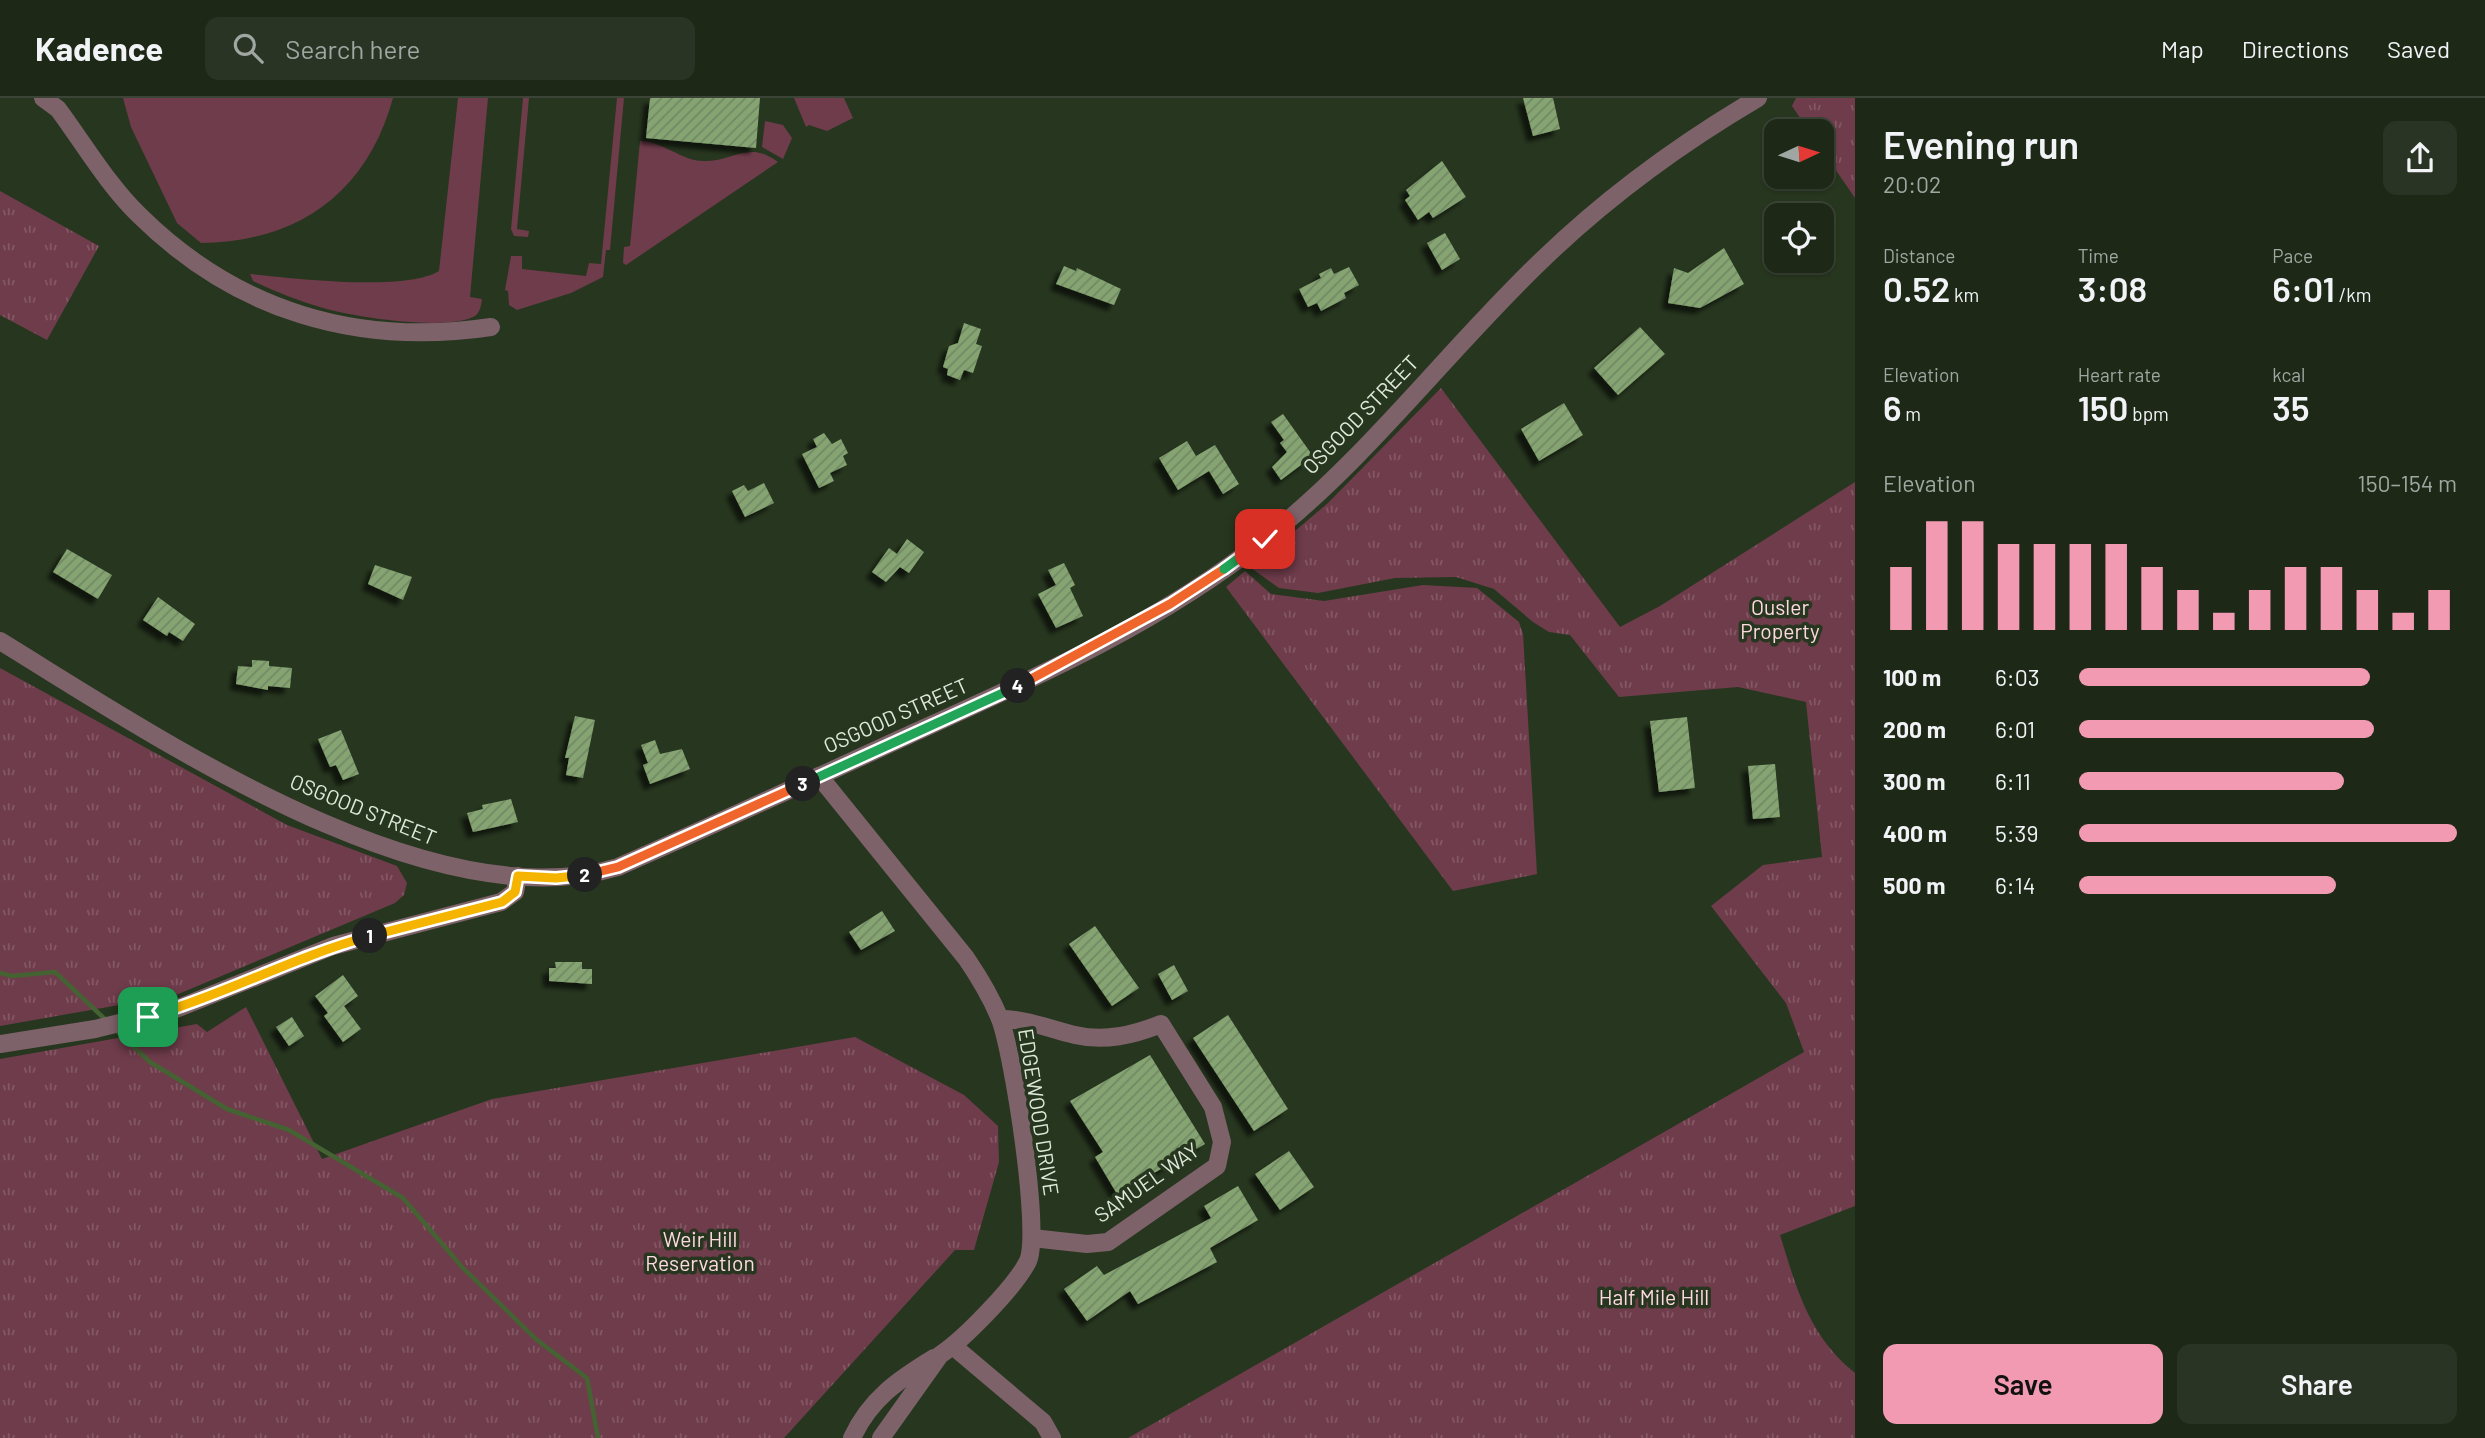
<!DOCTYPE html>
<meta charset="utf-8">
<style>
:root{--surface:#1d2817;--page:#2a3424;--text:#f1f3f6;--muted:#a0a6a1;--line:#3b4436;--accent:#f19ab2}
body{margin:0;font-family:Barlow,sans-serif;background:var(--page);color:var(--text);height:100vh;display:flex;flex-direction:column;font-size:26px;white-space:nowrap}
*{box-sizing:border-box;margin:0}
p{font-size:23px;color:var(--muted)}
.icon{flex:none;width:38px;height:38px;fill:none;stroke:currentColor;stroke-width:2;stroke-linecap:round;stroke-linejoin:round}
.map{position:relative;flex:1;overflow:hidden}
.details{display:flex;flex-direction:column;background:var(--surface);width:630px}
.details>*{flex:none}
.needle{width:46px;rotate:86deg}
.tools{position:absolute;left:1764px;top:21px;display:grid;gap:14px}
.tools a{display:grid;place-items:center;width:70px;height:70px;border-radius:14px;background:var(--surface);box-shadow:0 2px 5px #0004,0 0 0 2px var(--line);font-size:35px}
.pin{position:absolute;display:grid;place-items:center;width:60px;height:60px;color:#fff;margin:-30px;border-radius:14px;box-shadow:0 4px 10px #0006}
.km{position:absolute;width:35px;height:35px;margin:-18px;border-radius:50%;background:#222;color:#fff;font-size:19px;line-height:35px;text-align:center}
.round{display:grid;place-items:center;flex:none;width:74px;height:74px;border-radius:14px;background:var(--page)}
.head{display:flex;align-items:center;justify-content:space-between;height:119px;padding:0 28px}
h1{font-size:38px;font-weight:600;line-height:52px}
.metrics{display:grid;grid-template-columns:repeat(3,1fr);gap:10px;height:119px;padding:7px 28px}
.metrics div{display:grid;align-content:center}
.metrics b{font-size:35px;font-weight:600}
.metrics small{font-size:19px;font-weight:400}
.metrics p{font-size:19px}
.chart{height:196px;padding:14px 28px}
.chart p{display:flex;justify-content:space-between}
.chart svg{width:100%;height:126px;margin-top:7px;stroke:var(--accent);stroke-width:6}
.primary-button{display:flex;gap:14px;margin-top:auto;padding:14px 28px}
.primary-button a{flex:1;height:80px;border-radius:14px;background:var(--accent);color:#111;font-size:28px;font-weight:600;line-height:80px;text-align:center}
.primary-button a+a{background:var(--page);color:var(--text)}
ul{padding:0 28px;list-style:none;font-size:23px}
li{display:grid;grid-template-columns:112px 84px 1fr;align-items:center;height:52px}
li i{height:18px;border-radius:9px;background:var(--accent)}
header{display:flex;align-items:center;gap:42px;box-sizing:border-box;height:98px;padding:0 35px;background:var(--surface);border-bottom:2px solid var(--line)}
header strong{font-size:33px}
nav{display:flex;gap:38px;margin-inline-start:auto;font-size:24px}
.search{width:490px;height:63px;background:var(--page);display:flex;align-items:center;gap:18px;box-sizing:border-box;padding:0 24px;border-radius:14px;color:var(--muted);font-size:26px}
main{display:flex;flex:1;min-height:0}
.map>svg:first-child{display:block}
.grass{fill:#6f3c4b}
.park{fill:url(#park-tufts)}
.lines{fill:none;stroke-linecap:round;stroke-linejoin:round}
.stream{stroke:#456233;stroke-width:4.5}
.building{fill:url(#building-hatch);filter:url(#shadow)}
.minor{stroke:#7d6269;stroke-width:18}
.split-1-casing{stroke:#fff;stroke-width:14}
.split-2-casing{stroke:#fff;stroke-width:14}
.split-3-casing{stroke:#fff;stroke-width:14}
.split-4-casing{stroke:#fff;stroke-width:14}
.split-5-casing{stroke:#fff;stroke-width:14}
.split-6-casing{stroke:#fff;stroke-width:14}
.split-1{stroke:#f5b400;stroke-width:9}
.split-2{stroke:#f5b400;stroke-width:9}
.split-3{stroke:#f0652b;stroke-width:9}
.split-4{stroke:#22a559;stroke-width:9}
.split-5{stroke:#f0652b;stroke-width:9}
.split-6{stroke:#22a559;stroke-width:9}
.labels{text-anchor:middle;stroke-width:7;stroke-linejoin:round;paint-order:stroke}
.street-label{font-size:21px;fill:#e0eadb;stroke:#27361f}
.park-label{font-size:21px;fill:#ffd9e2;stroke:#27361f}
</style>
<header>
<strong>Kadence</strong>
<div class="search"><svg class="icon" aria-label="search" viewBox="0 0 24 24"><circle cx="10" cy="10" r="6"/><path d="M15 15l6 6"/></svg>Search here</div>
<nav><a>Map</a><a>Directions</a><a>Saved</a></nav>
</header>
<main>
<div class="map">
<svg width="1855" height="1340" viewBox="0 0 1855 1340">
<defs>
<pattern id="park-tufts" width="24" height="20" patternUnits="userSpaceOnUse" patternTransform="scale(1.75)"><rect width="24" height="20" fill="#6f3c4b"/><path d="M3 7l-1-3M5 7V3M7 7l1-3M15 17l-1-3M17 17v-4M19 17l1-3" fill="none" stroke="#835864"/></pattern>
<pattern id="building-hatch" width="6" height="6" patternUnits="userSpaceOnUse" patternTransform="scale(1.75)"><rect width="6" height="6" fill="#85a472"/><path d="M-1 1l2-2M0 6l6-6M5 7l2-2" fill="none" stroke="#718864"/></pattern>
<filter id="shadow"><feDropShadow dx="-6" dy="6" stdDeviation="2" flood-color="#0009"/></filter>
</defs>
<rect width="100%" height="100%" fill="#27361f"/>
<g class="grass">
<path d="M123 0H393C367 95 298 144 201 145L177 125 131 29Z"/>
<path d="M458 0H488L470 199 482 201C481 208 480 216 473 219 443 233 355 219 323 210 299 203 276 194 253 183L250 176C292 180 405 194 439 173Z"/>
<polygon points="523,0 529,0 517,131 529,133 528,139 514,138 511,131"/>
<polygon points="617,0 624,0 610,152 606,152 603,179 571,195 517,212 509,207 508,193 505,192 511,158 522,158 522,171 586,178 589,165 601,166"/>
<polygon points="794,0 844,0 853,20 827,33 809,27 806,29"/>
<polygon points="765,23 783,27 792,40 783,61 762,49"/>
<path d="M640 43C663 43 681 63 704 63 735 63 749 42 778 64L626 167 623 165 624 149 630 148Z"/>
</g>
<g class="park">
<polygon points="1796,0 1855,0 1855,100 1822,52 1822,33 1809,33 1792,8"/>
<polygon points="0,93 99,148 47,242 0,217"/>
<path d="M1441 290 1620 529 1660 508 1855 384V1108L1780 1137C1797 1192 1809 1238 1855 1275V1340H1128L1804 954 1786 905 1711 808 1763 767 1822 759 1806 604 1738 589 1619 599 1570 537 1549 534 1533 524 1494 491 1456 479 1395 480 1318 495 1279 490 1251 470 1328 405Z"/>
<polygon points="1245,473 1271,496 1324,503 1423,487 1477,490 1519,524 1523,536 1537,776 1453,793 1226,489"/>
<polygon points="0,570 287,727 397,768 407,785 404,797 395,805 176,897 0,928"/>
<polygon points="246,909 322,1061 492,1001 855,939 964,997 998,1028 999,1064 974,1152 955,1152 784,1340 0,1340 0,961 197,926 207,934"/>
</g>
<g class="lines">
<g class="stream">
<polyline points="0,875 12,878 55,874 108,924"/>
<polyline points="114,930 150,964 227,1011 289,1032 403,1100 462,1169 537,1242 587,1280 598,1340"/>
</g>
</g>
<g class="building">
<polygon points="650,0 760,0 756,50 646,40"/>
<polygon points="1523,0 1553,0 1560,31 1533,38"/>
<polygon points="1442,63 1466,99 1433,120 1429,114 1418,122 1405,102 1410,98 1406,92"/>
<polygon points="1445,135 1460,161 1442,172 1427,145"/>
<polygon points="1724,150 1744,186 1700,210 1668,205 1674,170 1688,175"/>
<polygon points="1064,168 1076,173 1077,170 1121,191 1114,207 1056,186"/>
<polygon points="1349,169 1359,187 1344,195 1346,200 1321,213 1317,205 1308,209 1299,191 1321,180 1319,176 1331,170 1334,176"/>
<polygon points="964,225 981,231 976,246 982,248 973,275 964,272 960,282 947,277 948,271 943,269 949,248 958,245"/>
<polygon points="1640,229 1665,256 1618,297 1594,270"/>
<polygon points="1564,305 1583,337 1539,363 1521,331"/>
<polygon points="1283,316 1313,358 1281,382 1272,369 1287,354 1280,345 1284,342 1271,324"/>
<polygon points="824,335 832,346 841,341 848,355 843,358 847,367 830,375 834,383 819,390 802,356 817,349 813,341"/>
<polygon points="1187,343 1196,358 1215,347 1239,386 1223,396 1209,373 1178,392 1159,360"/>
<polygon points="764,385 774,405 745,419 732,393 744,387 748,393"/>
<polygon points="907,441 924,454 909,475 900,469 886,484 872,474 889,450 897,456"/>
<polygon points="67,451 112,477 98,501 53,474"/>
<polygon points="1064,465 1075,487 1070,490 1083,518 1056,530 1038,496 1056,487 1048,472"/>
<polygon points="375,467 412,479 403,502 368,486"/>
<polygon points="158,499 195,526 183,543 169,534 167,538 143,522"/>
<polygon points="252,562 269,563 269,568 292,570 290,590 268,588 268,592 236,586 238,568 252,569"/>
<polygon points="575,618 595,622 583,680 566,677 569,660 565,660"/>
<polygon points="1687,619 1695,690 1659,694 1650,623"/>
<polygon points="341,632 359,676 343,682 336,667 330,669 318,641"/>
<polygon points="655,642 660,656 682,651 690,671 650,686 643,667 648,665 641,647"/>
<polygon points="1775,666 1780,719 1753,721 1748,668"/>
<polygon points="511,701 518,724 473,734 467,715 483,711 482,707"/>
<polygon points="882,813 895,833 861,852 849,834"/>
<polygon points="1095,828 1139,890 1112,908 1069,846"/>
<polygon points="555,864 582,864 582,871 592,871 592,886 549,883 549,870 556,870"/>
<polygon points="1174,867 1188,893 1172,902 1158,876"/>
<polygon points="343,877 358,898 344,908 361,931 343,944 324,918 328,915 315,898"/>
<polygon points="1228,917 1288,1011 1254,1033 1193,940"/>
<polygon points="292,919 304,938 289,948 276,929"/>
<polygon points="1150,957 1205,1046 1117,1096 1095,1059 1103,1054 1070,1003"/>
<polygon points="1289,1053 1314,1089 1280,1112 1255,1076"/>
<polygon points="1238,1088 1258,1122 1210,1150 1217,1164 1138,1206 1130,1193 1087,1223 1064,1191 1097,1168 1104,1177 1211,1120 1204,1108"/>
</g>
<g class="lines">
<g class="minor">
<path d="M43 0 58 11C84 46 108 87 139 117 236 213 357 249 491 229"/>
<path d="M0 543C155 638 431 826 618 769 716 726 813 681 911 636 1033 581 1160 525 1265 441 1368 360 1447 253 1541 163 1607 99 1678 47 1758 0"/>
<path d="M819 678 966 860C979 879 991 899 1000 921 1013 955 1041 1134 1028 1163 1016 1188 963 1242 940 1257L881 1340"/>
<path d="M1000 921C1027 921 1049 931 1075 937 1105 944 1133 937 1161 926L1213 1009 1222 1044 1217 1068 1108 1144 1087 1146 1032 1140"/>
<polyline points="0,946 95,931 176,911 333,848 501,804 515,794 518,778"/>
<polyline points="953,1248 1043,1324 1052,1340"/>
<path d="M852 1340C870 1301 898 1282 934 1260"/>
</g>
</g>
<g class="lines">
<g class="split-1-casing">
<path id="split-1" d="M148 919C224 897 293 859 370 838"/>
</g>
<g class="split-2-casing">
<polyline id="split-2" points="370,838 502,804 515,794 518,778 556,780 585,777"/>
</g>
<g class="split-3-casing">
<polyline id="split-3" points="585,777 618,769 803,686"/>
</g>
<g class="split-4-casing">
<polyline id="split-4" points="803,686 1018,588"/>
</g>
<g class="split-5-casing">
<polyline id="split-5" points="1018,588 1170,506 1224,471"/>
</g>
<g class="split-6-casing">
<polyline id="split-6" points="1224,471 1265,441"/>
</g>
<use href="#split-1" class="split-1"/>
<use href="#split-2" class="split-2"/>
<use href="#split-3" class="split-3"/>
<use href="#split-4" class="split-4"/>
<use href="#split-5" class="split-5"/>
<use href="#split-6" class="split-6"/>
</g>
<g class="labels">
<g class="street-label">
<text transform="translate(1361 317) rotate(-46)" y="7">OSGOOD STREET</text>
<text transform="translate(896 618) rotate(-24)" y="7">OSGOOD STREET</text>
<text transform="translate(363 712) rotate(22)" y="7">OSGOOD STREET</text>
<text transform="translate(1038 1014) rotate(81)" y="7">EDGEWOOD DRIVE</text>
<text transform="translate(1147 1085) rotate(-35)" y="7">SAMUEL WAY</text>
</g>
<g class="park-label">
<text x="1780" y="517">Ousler<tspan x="1780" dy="24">Property</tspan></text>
<text x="700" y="1149">Weir Hill<tspan x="700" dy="24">Reservation</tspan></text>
<text x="1654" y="1207">Half Mile Hill</text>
</g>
</g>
</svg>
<div class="tools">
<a><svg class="needle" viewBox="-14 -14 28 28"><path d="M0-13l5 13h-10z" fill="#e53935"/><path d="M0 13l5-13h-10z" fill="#a0a6a1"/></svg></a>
<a><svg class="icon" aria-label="locate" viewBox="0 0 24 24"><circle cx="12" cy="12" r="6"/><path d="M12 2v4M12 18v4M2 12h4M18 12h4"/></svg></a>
</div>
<div class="pin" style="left:148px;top:919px;background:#1e9e55"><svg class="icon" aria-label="arrive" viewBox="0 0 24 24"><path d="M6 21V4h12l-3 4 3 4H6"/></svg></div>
<div class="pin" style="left:1265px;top:441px;background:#d93025"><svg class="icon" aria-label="check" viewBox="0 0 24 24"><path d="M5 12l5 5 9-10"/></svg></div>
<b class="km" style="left:370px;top:838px">1</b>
<b class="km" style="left:585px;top:777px">2</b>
<b class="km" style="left:803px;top:686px">3</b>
<b class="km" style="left:1018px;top:588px">4</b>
</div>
<section class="details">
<div class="head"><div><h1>Evening run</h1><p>20:02</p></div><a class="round"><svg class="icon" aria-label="share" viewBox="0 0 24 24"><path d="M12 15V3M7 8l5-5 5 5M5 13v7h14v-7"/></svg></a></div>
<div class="metrics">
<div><p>Distance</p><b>0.52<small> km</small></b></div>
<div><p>Time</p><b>3:08</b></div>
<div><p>Pace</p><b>6:01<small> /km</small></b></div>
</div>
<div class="metrics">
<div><p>Elevation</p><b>6<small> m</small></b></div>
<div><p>Heart rate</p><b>150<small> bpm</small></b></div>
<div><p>kcal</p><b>35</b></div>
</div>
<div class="chart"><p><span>Elevation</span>150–154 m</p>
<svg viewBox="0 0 160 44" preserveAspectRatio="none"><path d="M5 44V22M15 44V6M25 44V6M35 44V14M45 44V14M55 44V14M65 44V14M75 44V22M85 44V30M95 44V38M105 44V30M115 44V22M125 44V22M135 44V30M145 44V38M155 44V30"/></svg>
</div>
<ul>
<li><b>100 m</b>6:03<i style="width:77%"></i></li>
<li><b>200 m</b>6:01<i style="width:78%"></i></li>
<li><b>300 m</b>6:11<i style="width:70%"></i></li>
<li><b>400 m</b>5:39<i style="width:100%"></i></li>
<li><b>500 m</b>6:14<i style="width:68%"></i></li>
</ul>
<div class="primary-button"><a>Save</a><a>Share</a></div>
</section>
</main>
